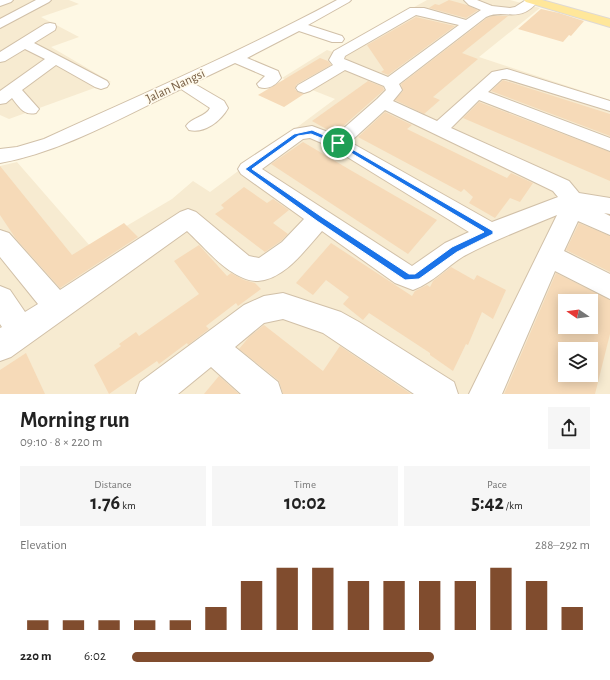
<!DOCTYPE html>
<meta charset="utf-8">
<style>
:root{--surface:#fff;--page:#f6f6f6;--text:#222;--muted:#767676;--accent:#804c2e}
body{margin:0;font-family:"Alegreya Sans",sans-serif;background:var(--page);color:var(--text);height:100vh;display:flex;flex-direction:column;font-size:15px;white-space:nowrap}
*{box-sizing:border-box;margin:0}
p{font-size:13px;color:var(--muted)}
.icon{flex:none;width:22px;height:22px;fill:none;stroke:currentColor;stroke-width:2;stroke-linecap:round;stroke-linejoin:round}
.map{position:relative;height:394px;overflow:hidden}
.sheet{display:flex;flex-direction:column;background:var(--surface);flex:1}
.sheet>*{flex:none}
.needle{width:26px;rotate:283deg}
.tools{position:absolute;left:558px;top:294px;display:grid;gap:8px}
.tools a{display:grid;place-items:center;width:40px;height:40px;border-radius:0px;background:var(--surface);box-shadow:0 2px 10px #0003;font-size:20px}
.pin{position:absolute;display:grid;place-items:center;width:34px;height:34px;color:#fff;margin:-17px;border:2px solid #fff;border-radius:50%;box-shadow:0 1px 4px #0007}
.round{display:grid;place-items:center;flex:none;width:42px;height:42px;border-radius:0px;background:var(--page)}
.summary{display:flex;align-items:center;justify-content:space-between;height:68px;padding:0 20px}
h1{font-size:22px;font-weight:700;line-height:30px}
.metrics{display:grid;grid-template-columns:repeat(3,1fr);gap:6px;height:68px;padding:4px 20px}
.metrics div{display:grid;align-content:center;border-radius:0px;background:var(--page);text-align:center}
.metrics b{font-size:20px;font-weight:700}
.metrics small{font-size:11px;font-weight:400}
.metrics p{font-size:11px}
.chart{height:112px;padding:8px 20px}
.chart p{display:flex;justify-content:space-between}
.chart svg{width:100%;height:72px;margin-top:4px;stroke:var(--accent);stroke-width:6}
ul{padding:0 20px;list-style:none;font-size:13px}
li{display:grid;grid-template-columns:64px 48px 1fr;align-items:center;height:30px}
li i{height:10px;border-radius:5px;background:var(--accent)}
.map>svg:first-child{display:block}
.residential{fill:#f7ebd1;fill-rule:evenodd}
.building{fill:#f6dab8;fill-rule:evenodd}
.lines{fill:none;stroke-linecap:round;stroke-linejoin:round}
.minor-casing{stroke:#d1c0a8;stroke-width:2}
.major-casing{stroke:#dfd9d3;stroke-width:2}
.minor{fill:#fff;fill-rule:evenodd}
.major{fill:#ffe79a;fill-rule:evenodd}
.route{fill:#1a73e8;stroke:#fff;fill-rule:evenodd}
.labels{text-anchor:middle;stroke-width:3.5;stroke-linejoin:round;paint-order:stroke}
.far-street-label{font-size:13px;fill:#796046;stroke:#fffaec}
</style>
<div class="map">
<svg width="610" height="394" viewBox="0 0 610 394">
<rect width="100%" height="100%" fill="#fef8e4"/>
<g class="residential">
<polygon points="0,0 69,0 79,4 41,17 79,37 51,47 111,82 9,119 0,115"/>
<path d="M427 0H510L540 8 479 57 610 100V394H0V166L17 162 91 247 172 199 193 181 210 192 335 99 282 78 327 50 333 52ZM565 301H591V327H565ZM565 349H591V375H565Z"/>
</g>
<g class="building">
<polygon points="449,0 467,5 478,10 466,18 429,8 435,4 439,5"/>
<polygon points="541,9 559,13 584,21 571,36 569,35 563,42 518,29"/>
<polygon points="493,16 508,16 462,53 478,59 433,97 440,100 424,114 395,100 403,91 401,84 487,18"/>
<polygon points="416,17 455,26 388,75 381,72 384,70 367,45"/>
<polygon points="320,58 328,61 331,65 297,84 295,89 298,92 304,94 284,107 258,95"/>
<polygon points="503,80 610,114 610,136 491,91"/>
<polygon points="368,81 383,87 384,90 341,128 335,125 328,130 312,121"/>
<polygon points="479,102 610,152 610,181 463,118"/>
<polygon points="385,112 412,125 407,129 456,153 507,178 511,173 533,183 520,202 510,198 495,218 469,203 473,197 464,189 461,192 358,137"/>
<polygon points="303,142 352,171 437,220 408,254 271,164"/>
<polygon points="0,166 72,255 124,223 138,237 60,288 16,239 0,215"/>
<polygon points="244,187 267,203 273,199 289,210 273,223 288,234 281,241 265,252 215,214 224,208 221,205"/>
<polygon points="579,223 610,236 610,272 566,250"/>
<polygon points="331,243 412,296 415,291 427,285 430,287 433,281 451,267 474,280 477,275 506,290 493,319 482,312 468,345 466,344 453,371 430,355 430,353 369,313 363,320 343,304 349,297 326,280 313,295 296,283"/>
<polygon points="199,245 227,276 231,273 244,280 255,283 261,289 238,306 236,303 206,326 209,329 188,345 187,343 159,364 157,361 109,394 94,365 121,346 119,344 136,332 139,336 199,294 174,261"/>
<path d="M556 273 610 300V334L595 394H504ZM565 301H591V327H565ZM565 349H591V375H565Z"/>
<polygon points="264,325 323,371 340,346 411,394 283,394 279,381 239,349 249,337"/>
<polygon points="26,353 45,394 0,394 0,370"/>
<polygon points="219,376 239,394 204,394"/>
</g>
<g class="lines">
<g class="minor-casing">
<g id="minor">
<polygon points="0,0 13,0 11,2 0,6"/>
<polygon points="36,0 51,0 49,2 0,28 0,19"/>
<path d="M337 0H351L349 2 308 25 342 36 344 39 342 42H332L299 31 247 58 278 71 281 78C275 86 268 90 259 87L257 84 265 76 235 63 193 83 224 101 228 108C221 121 204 134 189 130L186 126C192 117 206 117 210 108L181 89C124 116 62 152 0 163V149L17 147 44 139C143 94 242 51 337 0Z"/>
<path d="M464 0H477L492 6 510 8 515 7 526 0H539C520 25 505 8 486 17L399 84 402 90 393 101 437 121 492 72 507 69 610 101V111L506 79H502L488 92 610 138V151L479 100 451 128 569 181 579 193 610 198V214L604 213 610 216V235L578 221 564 251 610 274V299L555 271 502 394H469L557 215C526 228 494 240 464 256 446 267 434 282 413 290L395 283 322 231C305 250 285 279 258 281 250 282 238 276 232 272 218 264 200 243 187 231L11 357 0 361V328L2 327 0 324V286L10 290 25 312 38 304 0 257V230L9 233 60 290 180 212 188 209 196 212 249 256 259 258 282 242 304 219 241 174 238 169 241 164 294 129 312 126 336 135 377 99 386 90 384 86 345 70 310 91 304 93 298 91 296 88 298 85 333 65 329 60 334 51 410 8H424L466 20 481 10 469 5ZM416 15 459 25 388 77 344 59 345 56ZM385 110 553 191 558 197 492 222 350 142ZM310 138 331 147 469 232 445 243 412 266 262 169 303 139Z"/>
<path d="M50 23 55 24 56 27 55 30 34 43 107 81 109 84 107 87 101 89 95 87 56 65 22 90 39 109 36 113C24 116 19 107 12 98L6 103 0 104V91L45 59 25 49 5 61 0 62V52L45 24Z"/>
<polygon points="283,293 341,312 359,322 454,382 458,394 414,394 323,333 283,319 264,323 235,347 278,382 282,394 241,394 211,367 178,394 136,394 140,382 244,305 264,296"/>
</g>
</g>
<g class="major-casing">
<polygon id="major" points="524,0 542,0 610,19 610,27 526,2"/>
</g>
<use href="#minor" class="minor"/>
<use href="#major" class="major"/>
</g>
<path class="route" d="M312 130 340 142 493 231V234L457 252 419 279 405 280 317 221 245 169 294 134ZM311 134 336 144 484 232 452 247 415 274H409L322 217 252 169 298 136Z"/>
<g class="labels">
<g class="far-street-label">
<text transform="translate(175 85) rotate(-25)" y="5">Jalan Nangsi</text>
</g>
</g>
</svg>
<div class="tools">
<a><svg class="needle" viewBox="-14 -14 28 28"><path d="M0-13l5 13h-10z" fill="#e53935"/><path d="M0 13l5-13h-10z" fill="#767676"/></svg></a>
<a><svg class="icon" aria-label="layers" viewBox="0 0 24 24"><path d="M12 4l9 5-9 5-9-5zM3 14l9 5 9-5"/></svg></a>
</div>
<div class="pin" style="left:338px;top:143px;background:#1e9e55"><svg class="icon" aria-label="arrive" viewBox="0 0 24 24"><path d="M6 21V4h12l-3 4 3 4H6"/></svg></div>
</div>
<section class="sheet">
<div class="summary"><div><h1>Morning run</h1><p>09:10 · 8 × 220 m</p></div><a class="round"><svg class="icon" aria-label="share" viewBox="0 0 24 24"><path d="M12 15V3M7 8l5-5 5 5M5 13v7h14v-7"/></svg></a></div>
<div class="metrics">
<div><p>Distance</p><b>1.76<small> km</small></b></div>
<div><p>Time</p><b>10:02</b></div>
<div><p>Pace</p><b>5:42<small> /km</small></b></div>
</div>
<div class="chart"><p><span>Elevation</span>288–292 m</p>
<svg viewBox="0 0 160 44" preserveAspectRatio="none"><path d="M5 44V38M15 44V38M25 44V38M35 44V38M45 44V38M55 44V30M65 44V14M75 44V6M85 44V6M95 44V14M105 44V14M115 44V14M125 44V14M135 44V6M145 44V14M155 44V30"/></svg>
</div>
<ul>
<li><b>220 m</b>6:02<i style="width:66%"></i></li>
</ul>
</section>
